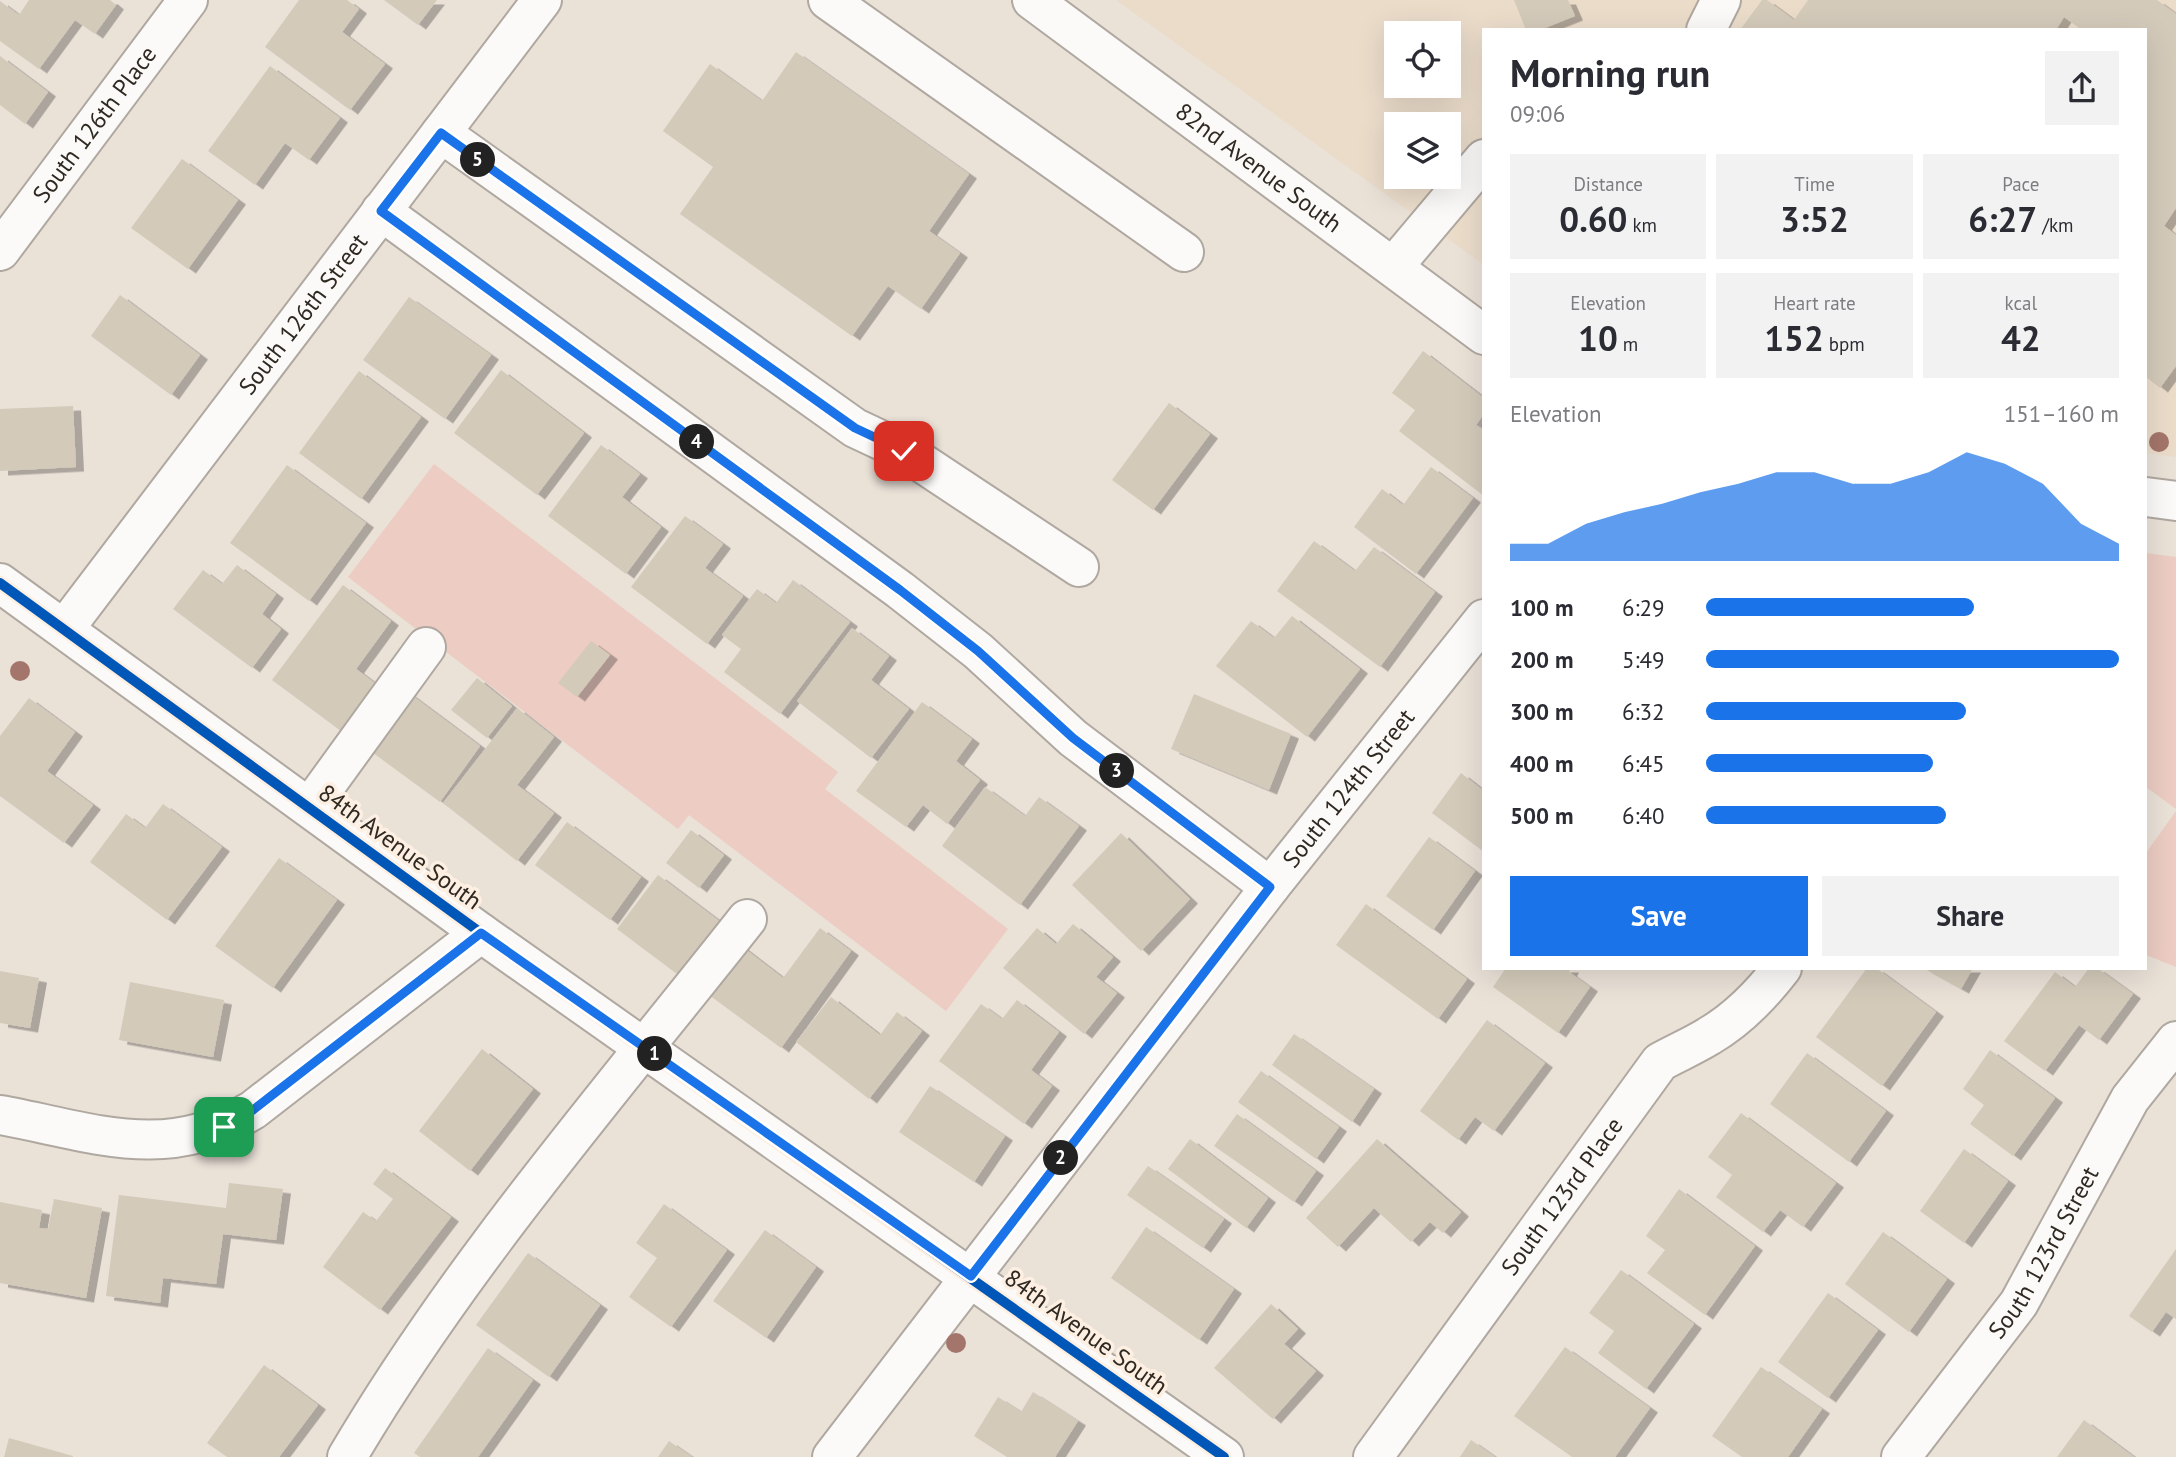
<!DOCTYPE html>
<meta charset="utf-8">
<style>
:root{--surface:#fff;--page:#f2f2f3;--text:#2b2b33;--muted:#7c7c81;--accent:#1a73e8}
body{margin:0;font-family:"PT Sans",sans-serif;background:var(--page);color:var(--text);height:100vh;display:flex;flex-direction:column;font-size:26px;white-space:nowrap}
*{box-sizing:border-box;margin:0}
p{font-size:23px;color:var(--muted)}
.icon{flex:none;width:38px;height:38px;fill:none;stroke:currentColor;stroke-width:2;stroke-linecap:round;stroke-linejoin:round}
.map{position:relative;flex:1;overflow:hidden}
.panel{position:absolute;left:1482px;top:28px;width:665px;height:942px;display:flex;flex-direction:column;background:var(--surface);border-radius:0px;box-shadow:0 7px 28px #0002}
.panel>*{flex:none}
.controls{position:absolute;left:1384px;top:21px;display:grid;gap:14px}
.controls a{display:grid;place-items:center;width:77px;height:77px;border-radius:0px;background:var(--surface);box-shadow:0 7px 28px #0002;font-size:35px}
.pin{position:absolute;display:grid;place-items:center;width:60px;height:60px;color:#fff;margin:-30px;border-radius:14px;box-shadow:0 4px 10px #0006}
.km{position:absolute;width:35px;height:35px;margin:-18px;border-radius:50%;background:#222;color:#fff;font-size:19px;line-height:35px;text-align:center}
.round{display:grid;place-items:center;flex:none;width:74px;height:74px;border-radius:0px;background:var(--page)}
.head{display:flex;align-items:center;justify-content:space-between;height:119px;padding:0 28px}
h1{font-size:38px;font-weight:600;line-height:52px}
.figures{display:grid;grid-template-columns:repeat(3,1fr);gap:10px;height:119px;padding:7px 28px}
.figures div{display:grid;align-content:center;border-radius:0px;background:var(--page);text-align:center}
.figures b{font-size:35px;font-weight:600}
.figures small{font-size:19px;font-weight:400}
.figures p{font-size:19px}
.chart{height:196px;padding:14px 28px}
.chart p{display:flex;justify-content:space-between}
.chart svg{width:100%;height:126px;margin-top:7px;fill:var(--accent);opacity:.7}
.cta{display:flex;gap:14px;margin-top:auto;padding:14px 28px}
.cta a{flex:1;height:80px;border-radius:0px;background:var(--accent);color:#fff;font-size:28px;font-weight:600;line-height:80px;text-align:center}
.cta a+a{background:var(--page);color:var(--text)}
ul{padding:0 28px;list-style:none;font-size:23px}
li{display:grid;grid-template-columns:112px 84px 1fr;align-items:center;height:52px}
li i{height:18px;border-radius:9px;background:var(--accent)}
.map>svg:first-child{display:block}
.built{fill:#ebdcca;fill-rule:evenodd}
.green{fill:#ecccc3}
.building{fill:#d3caba;filter:url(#shadow)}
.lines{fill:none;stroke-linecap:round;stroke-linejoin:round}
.minor-casing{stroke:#afa8a0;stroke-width:42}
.minor{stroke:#fcfaf9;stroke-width:38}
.cycleway-casing{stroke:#fdefe1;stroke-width:15}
.cycleway{stroke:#0057b8;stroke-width:10}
.tree{fill:#a4756b}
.route-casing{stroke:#fff;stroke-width:14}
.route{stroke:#1a73e8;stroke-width:9}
.labels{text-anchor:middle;stroke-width:7;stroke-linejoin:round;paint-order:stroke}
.street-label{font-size:24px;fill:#2f2922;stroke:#fdefe1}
</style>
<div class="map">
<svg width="2176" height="1457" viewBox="0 0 2176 1457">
<defs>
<filter id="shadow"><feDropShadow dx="8" dy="4.5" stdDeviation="0" flood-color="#0004"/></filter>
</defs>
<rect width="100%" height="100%" fill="#eae1d7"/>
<path class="built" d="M1116 0H2176V457L2146 453V30H1484V265ZM1396 33H1449V86H1396ZM1396 124H1449V177H1396Z"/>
<g class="green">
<polygon points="434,464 838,772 825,789 1008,929 946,1011 689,815 678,829 348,577"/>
<polygon points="2146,553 2176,557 2176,809 2146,787"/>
<polygon points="2176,811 2176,967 2146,955 2146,853"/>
</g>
<g class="building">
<polygon points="29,0 110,0 116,5 95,34 75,20 39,69 0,41 0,1 19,15"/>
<polygon points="299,0 347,0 359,9 342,32 385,64 350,110 265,47"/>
<polygon points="384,0 437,0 418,25"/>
<polygon points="1514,0 1568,0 1575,16 1540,30 1526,30"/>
<polygon points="1762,0 1767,0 1794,20 1808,0 2157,0 2176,14 2176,208 2164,226 2176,235 2176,366 2160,388 2146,377 2146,30 2082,30 2064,17 2056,30 1740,30"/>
<polygon points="796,52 969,174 929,231 960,253 921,309 888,286 852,336 680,214 713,167 663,131 710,64 762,101"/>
<polygon points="0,56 48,92 25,124 0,105"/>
<polygon points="270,66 340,118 309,160 285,143 255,185 208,151"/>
<polygon points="182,159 238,200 188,269 131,228"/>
<polygon points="120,295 200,355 171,395 91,336"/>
<polygon points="409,297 491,355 445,419 363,360"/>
<polygon points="1423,351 1484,398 1484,414 1476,425 1484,430 1484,496 1399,431 1415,410 1392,393"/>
<polygon points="501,370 584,433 537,495 454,433"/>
<polygon points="359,371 421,417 361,499 299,453"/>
<polygon points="1169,403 1210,434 1153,510 1112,480"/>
<polygon points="73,406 76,467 0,471 0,409"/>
<polygon points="601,445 640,474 622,497 661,527 626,574 548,516"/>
<polygon points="287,465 366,523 309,601 230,543"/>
<polygon points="1431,467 1473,498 1416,574 1354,527 1382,489 1403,505"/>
<polygon points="685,516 723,544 705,568 743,596 707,644 631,587"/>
<polygon points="1314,541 1355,571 1374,547 1435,592 1380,667 1277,591"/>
<polygon points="237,565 276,594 262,614 281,629 252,668 173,609 203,570 222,584"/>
<polygon points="793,580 850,622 780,714 724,672 741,649 722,635 757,589 776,603"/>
<polygon points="343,585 391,621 356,669 380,687 345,734 272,680"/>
<polygon points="1292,616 1360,669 1307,737 1216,666 1251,621 1274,638"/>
<polygon points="852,628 889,656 871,680 909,709 871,758 797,701"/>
<polygon points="591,641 610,655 577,697 558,683"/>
<polygon points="477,678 512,706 487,738 451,710"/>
<polygon points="406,691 480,746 440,802 365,747"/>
<polygon points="1194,694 1291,734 1269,790 1171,749"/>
<polygon points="29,698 75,732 47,771 93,805 64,843 0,796 0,736"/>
<polygon points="922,702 972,739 956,761 980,780 947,824 923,805 906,827 856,791"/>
<polygon points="517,708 554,737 517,785 554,813 517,861 443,803"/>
<polygon points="1461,773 1484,791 1484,852 1432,813"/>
<polygon points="985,787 1025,816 1039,797 1079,826 1020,905 942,846"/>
<polygon points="163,804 222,847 167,920 90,862 126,814 145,828"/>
<polygon points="567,822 641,877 610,920 535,865"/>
<polygon points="691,830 724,855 699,888 666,863"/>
<polygon points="1121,833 1190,899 1141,951 1072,885"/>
<polygon points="1429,837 1475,871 1433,930 1386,896"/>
<polygon points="279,858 337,900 273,988 215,946"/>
<polygon points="658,875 730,929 689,983 617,929"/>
<polygon points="1366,904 1467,979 1438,1019 1336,945"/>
<polygon points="1073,924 1113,957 1096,977 1117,993 1084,1034 1003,968 1037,928 1056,944"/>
<polygon points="820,928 851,951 781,1048 705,992 740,945 783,978"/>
<polygon points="1506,968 1571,968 1569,972 1590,987 1558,1033 1493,987"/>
<polygon points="1867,968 1876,968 1936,1012 1882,1086 1816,1037"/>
<polygon points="1923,968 1973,968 1961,989"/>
<polygon points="2089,968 2097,968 2133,994 2099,1040 2079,1025 2045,1071 2004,1041 2055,972 2075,987"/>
<polygon points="0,971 39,978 30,1028 0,1023"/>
<polygon points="130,982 224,1000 213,1057 119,1040"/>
<polygon points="831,997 880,1035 897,1012 922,1031 869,1099 796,1042"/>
<polygon points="1017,1000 1059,1032 1031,1070 1052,1086 1024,1124 939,1061 981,1004 1002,1019"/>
<polygon points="1487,1020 1545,1063 1494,1131 1475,1117 1458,1140 1420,1111"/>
<polygon points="1294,1034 1374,1089 1352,1122 1272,1065"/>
<polygon points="482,1049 533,1089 470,1171 419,1131"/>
<polygon points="1990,1050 2055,1098 2013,1156 1970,1124 1984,1105 1963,1089"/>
<polygon points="1807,1053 1886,1111 1849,1162 1770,1104"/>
<polygon points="1261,1071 1339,1127 1316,1159 1238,1102"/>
<polygon points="930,1086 1005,1136 974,1182 899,1132"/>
<polygon points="1741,1113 1836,1183 1803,1227 1780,1210 1763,1232 1716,1197 1732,1175 1708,1157"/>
<polygon points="1237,1114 1316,1171 1294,1202 1214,1146"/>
<polygon points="1190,1139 1268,1198 1246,1228 1168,1169"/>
<polygon points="1377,1139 1461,1212 1443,1233 1430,1222 1411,1242 1374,1208 1338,1247 1306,1218"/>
<polygon points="1964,1149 2008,1181 1964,1243 1920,1211"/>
<polygon points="1148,1166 1224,1219 1203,1248 1127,1195"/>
<polygon points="385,1168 451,1217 380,1310 323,1267 363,1212 376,1221 393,1199 373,1184"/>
<polygon points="229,1183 283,1189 276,1240 223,1234 216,1284 163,1278 160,1303 106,1296 119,1195 226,1208"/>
<polygon points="1679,1189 1755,1246 1705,1315 1647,1273 1665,1250 1646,1236"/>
<polygon points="54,1199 102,1208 86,1298 0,1283 0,1202 42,1210 39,1228 48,1229"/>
<polygon points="664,1204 727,1250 671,1327 629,1297 657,1258 636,1243"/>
<polygon points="1146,1227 1234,1289 1199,1340 1111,1278"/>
<polygon points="765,1230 816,1267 766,1338 713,1301"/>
<polygon points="1883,1232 1947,1279 1909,1332 1845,1284"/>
<polygon points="2176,1249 2176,1319 2166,1312 2152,1332 2129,1316"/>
<polygon points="528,1253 600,1305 549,1377 476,1325"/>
<polygon points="1621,1270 1694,1324 1646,1389 1598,1353 1614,1331 1589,1313"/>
<polygon points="1828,1293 1878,1330 1828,1398 1778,1362"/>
<polygon points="1271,1304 1298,1329 1284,1344 1316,1371 1273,1419 1214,1368"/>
<polygon points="1565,1347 1650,1408 1615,1457 1572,1457 1514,1416"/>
<polygon points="488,1348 533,1380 478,1457 420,1457 414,1453"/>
<polygon points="264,1365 318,1405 279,1457 227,1457 207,1443"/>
<polygon points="1761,1367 1822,1409 1788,1457 1742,1457 1712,1436"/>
<polygon points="1033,1392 1078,1421 1055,1457 1007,1457 974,1436 998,1397 1021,1412"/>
<polygon points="2084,1420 2134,1457 2057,1457"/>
<polygon points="9,1438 73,1456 73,1457 4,1457"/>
<polygon points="1471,1440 1495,1457 1460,1457"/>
<polygon points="669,1441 692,1457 658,1457"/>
</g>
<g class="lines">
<g class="minor-casing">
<g id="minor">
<polyline points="828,0 1184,252"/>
<path id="s1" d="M1032 0 1484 335"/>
<polyline points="1706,30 1721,0"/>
<polyline points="441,133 855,428 904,451 1079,567"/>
<polyline points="381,211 900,590 978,651 1073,738 1270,887"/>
<path id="s2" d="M0 251 188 0"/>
<polyline points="1393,267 1484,159"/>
<polyline points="2146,497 2176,501"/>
<polyline points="0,583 481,933 1224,1457"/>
<path id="s3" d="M65 628 542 0"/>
<polyline points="310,807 426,647"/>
<path d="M0 1115C94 1132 164 1163 253 1110L481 933"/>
<path d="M347 1457C460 1265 609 1094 747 919"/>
<path id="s4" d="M832 1457 1270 887 1484 619"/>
<path id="s5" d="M1373 1457 1660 1062C1676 1053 1693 1046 1709 1036 1738 1019 1762 994 1782 968"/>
<path id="s6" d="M1901 1457 2019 1303 2130 1099 2176 1041"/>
</g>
</g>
<use href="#minor" class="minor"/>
<g class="cycleway-casing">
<g id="cycleway">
<polyline points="381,211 900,590 978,651 1073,738 1270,887"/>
<polyline points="0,583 481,933 1224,1457"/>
</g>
</g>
<use href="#cycleway" class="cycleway"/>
</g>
<g class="tree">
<circle cx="2159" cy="442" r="10"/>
<circle cx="20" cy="671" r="10"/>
<circle cx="956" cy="1343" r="10"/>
</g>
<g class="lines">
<g class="route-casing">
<polyline id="route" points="224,1127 253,1110 481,933 971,1276 1270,887 1073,738 978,651 900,590 381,211 441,133 855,428 904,451"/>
</g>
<use href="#route" class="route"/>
</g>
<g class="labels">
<g class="street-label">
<text dy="8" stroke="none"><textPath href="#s2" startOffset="158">South 126th Place</textPath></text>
<text dy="8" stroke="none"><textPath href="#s1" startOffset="282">82nd Avenue South</textPath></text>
<text dy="8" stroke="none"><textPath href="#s3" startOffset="394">South 126th Street</textPath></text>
<text dy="8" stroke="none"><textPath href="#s4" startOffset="845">South 124th Street</textPath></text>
<text transform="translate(400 847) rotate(36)" y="8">84th Avenue South</text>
<text dy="8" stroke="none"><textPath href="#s5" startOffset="322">South 123rd Place</textPath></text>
<text dy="8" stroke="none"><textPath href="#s6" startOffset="250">South 123rd Street</textPath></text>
<text transform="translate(1086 1332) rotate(36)" y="8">84th Avenue South</text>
</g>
</g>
</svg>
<div class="controls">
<a><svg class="icon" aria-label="locate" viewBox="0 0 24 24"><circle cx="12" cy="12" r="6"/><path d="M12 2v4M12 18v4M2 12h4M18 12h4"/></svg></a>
<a><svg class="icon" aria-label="layers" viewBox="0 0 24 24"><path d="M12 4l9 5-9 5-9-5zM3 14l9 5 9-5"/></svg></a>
</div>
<div class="pin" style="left:224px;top:1127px;background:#1e9e55"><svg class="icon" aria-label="arrive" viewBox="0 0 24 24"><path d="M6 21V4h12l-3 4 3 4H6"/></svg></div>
<div class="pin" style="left:904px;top:451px;background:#d93025"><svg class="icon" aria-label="check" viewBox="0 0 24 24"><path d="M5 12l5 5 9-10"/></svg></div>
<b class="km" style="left:655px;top:1054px">1</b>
<b class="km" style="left:1061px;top:1158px">2</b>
<b class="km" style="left:1117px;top:771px">3</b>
<b class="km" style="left:697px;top:442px">4</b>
<b class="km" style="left:478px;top:160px">5</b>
<section class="panel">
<div class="head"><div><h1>Morning run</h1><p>09:06</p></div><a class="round"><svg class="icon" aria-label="share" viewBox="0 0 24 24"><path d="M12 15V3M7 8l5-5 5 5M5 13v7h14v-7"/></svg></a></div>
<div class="figures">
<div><p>Distance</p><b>0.60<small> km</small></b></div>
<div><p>Time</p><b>3:52</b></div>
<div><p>Pace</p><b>6:27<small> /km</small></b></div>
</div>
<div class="figures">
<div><p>Elevation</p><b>10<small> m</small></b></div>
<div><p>Heart rate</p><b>152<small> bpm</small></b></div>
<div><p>kcal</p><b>42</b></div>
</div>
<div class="chart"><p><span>Elevation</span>151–160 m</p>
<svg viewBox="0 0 160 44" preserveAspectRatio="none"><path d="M0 44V38L10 38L20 31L30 27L40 24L50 20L60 17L70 13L80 13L90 17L100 17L110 13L120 6L130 10L140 17L150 31L160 38V44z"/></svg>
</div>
<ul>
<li><b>100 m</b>6:29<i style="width:65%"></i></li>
<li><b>200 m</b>5:49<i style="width:100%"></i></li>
<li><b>300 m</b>6:32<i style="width:63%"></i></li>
<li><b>400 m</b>6:45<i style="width:55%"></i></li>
<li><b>500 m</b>6:40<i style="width:58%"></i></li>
</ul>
<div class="cta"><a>Save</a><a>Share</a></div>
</section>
</div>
